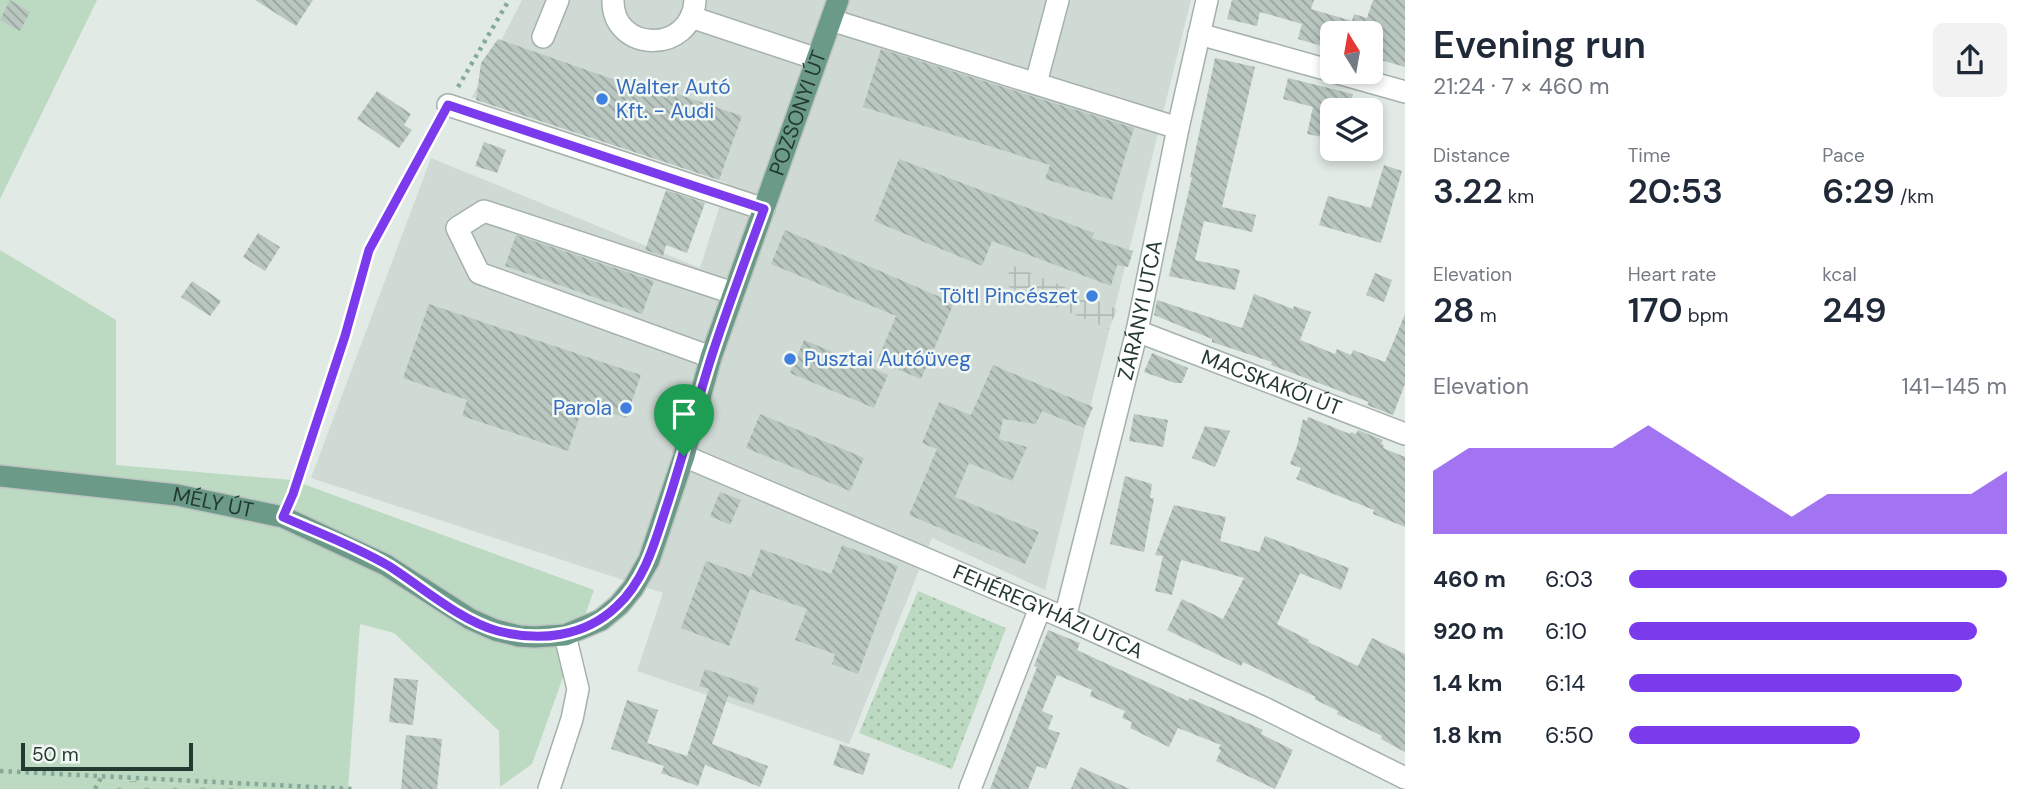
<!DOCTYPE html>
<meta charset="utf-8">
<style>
:root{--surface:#fff;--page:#f2f2f3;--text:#1f2937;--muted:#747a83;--accent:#7c3aed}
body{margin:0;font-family:"DM Sans",sans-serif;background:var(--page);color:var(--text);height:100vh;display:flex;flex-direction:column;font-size:26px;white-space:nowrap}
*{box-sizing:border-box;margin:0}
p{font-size:23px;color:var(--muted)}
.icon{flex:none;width:38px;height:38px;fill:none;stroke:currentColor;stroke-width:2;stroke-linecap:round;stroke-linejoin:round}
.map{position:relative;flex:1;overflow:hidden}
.details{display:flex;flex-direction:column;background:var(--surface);width:630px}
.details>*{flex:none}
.needle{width:46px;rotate:349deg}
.tools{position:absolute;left:1320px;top:21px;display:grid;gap:14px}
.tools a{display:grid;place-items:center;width:63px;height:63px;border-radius:10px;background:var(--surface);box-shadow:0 4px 10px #0003;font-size:35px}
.scale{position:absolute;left:21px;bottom:18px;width:172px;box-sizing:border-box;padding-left:7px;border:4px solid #243930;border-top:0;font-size:19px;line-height:24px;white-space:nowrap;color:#243930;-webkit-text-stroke:5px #f1f7f3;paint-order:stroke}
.pin{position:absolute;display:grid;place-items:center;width:60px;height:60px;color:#fff;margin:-72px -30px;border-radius:50% 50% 50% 0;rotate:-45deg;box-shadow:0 0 7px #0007}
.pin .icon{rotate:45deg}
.round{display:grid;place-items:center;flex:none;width:74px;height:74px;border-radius:10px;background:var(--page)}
.summary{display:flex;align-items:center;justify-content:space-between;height:119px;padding:0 28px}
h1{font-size:38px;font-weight:600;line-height:52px}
.figures{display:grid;grid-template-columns:repeat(3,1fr);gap:10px;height:119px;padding:7px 28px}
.figures div{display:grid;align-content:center}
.figures b{font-size:35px;font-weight:600}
.figures small{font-size:19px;font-weight:400}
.figures p{font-size:19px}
.chart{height:196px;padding:14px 28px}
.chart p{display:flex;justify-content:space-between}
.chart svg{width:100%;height:126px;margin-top:7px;fill:var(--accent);opacity:.7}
ul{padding:0 28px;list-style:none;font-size:23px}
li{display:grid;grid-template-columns:112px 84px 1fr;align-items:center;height:52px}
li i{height:18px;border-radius:9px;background:var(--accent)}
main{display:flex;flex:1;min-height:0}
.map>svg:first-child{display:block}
.built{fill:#d0dad4}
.industrial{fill:url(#industrial-grid)}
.grass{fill:url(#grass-dots)}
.cemetery{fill:url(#cemetery-stones)}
.garden{fill:#bcd9c1}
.building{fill:url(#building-back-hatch)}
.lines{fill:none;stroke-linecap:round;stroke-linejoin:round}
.minor-casing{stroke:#a5b1ab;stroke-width:24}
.major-casing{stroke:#bdc4c1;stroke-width:24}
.path{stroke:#85aa9a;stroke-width:4.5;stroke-dasharray:3.5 5;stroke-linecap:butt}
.minor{stroke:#fff;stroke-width:21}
.major{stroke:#6b9b88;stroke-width:21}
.route-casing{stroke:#fff;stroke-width:14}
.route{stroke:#7c3aed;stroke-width:9}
.shop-dot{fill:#3f7fe0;stroke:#f1f7f3;stroke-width:2.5}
.labels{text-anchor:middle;stroke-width:5;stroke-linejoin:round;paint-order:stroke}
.shop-label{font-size:21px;fill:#366cbe;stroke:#f1f7f3;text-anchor:start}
.street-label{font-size:21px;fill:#243930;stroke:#f1f7f3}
</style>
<main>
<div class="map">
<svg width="1405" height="789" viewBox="0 0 1405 789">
<defs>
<pattern id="industrial-grid" width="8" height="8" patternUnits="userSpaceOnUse" patternTransform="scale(1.75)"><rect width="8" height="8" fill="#d0dad4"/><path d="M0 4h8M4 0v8" fill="none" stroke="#b2bcb6"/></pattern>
<pattern id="grass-dots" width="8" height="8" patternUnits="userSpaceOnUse" patternTransform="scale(1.75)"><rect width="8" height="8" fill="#bcd9c1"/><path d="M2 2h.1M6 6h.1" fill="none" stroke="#a1bba6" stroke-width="1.8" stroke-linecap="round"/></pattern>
<pattern id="cemetery-stones" width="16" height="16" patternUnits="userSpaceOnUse" patternTransform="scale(1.75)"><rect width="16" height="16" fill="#bcd9c1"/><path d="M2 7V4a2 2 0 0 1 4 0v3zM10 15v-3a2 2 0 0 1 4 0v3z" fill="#a1bba6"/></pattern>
<pattern id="building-back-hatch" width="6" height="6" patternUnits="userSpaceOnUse" patternTransform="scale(1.75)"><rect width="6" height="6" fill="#bac7c1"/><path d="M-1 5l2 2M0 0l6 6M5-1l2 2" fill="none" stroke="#97a39d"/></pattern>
</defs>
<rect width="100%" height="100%" fill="#e1eae5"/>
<polygon class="built" points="522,0 1191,0 1045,590 932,538 849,744 637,671 663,593 311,478 431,158 700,268 727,183 472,97"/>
<polygon class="industrial" points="1012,265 1117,309 1109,329 1004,285"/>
<polygon class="grass" points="918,591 1006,628 952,769 859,733"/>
<polygon class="cemetery" points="121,780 257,789 116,789"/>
<g class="garden">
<polygon points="0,0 97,0 0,199"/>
<polygon points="0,250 116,320 116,465 292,480 594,590 532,764 500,787 499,731 394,633 360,624 348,789 257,789 121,780 116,789 0,789"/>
</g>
<g class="building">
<polygon points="10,0 30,12 20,31 0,20"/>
<polygon points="255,0 313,0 296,26"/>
<polygon points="1232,0 1314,0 1311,9 1352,21 1354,14 1367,18 1373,0 1405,0 1405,67 1370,57 1370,33 1329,33 1325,47 1298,39 1302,24 1260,12 1257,26 1227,19"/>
<polygon points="498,39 667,98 669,91 742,116 719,180 476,100 481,63"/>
<polygon points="881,49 1134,128 1112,200 1045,179 1050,165 863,107"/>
<polygon points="1215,58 1255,67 1222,207 1256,215 1252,232 1204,221 1195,260 1240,270 1235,290 1169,276 1192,177 1190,177"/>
<polygon points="1288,78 1353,94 1349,110 1332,110 1332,139 1307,134 1313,107 1283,99"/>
<polygon points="377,91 411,114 404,125 412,130 399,148 357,119"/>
<polygon points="484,142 506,150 497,173 475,166"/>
<polygon points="899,159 1094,233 1092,238 1133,251 1128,267 1117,265 1111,286 992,241 982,266 874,221"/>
<polygon points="1384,165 1402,171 1381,243 1319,225 1328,196 1371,208"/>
<polygon points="666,190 705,203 687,253 666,245 663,256 645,250"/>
<polygon points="785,230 954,303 921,379 877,361 896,316 771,264"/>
<polygon points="258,233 280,247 265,271 243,257"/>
<polygon points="516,235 654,281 642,314 505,266"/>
<polygon points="1375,273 1392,280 1384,302 1366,295"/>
<polygon points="192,281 221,301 210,316 181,297"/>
<polygon points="1254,294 1293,309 1294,306 1311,312 1300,340 1335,354 1337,349 1351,355 1353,350 1385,362 1405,314 1405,384 1393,415 1367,405 1369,402 1271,365 1272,362 1212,342 1212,339 1154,315 1157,300 1242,328"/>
<polygon points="429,304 641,375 626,418 584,403 568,451 462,416 467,400 403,378"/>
<polygon points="804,340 888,375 874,408 790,373"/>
<polygon points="1152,353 1188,368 1182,383 1175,383 1144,372"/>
<polygon points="993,365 1093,407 1084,428 1042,411 1036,424 1003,419 999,439 1027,447 1012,481 969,463 955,497 1039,532 1025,564 909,515 937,449 922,443 939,402 971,415"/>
<polygon points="760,414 864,458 850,491 746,448"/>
<polygon points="1134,414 1168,420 1163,447 1129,441"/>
<polygon points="1308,417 1350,434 1351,432 1356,434 1358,430 1383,440 1381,444 1384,445 1383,448 1405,457 1405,527 1373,514 1374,510 1296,479 1301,468 1290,464 1297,446 1303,419 1307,421"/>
<polygon points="1205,426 1230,431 1215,467 1192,458"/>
<polygon points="1125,476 1152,484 1150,498 1154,498 1144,552 1110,544"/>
<polygon points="720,492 741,500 730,525 710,516"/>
<polygon points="1174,505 1226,517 1220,541 1259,552 1265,536 1349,568 1341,590 1300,573 1277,624 1309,640 1308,642 1358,666 1372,638 1405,654 1405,752 1381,739 1382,736 1337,714 1338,711 1314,699 1316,697 1243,662 1241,666 1167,630 1182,599 1223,619 1244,578 1181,560 1172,595 1155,591 1163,556 1155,555"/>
<polygon points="842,545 898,566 858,674 832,664 835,654 795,640 807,609 750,589 729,646 681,628 706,561 751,577 761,549 831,574"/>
<polygon points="1048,630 1080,643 1077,650 1188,701 1189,698 1263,730 1261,734 1293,750 1275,789 1216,761 1221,750 1218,749 1221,745 1178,728 1169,747 1130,728 1132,722 1122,718 1125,711 1090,696 1092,690 1057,675 1042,711 1053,716 1048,729 1060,733 1046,769 1037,766 1028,789 990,789 1037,667 1034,666"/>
<polygon points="705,669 759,688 753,705 728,696 712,744 768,766 760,787 705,765 698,786 661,773 664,766 611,749 627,700 658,710 647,743 687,756 709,689 699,686"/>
<polygon points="394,678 418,680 413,725 389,722"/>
<polygon points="406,735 442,739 437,789 401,789"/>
<polygon points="840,744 870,754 863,775 833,765"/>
<polygon points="1080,767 1130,789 1071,789"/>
</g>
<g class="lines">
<g class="minor-casing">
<g id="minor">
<path d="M613 0C612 53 692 55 695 0"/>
<polyline points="691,17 817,59"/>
<polyline points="831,20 1178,128"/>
<polyline points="1199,34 1332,71"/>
<polyline points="543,37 558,0"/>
<polyline points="1334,72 1405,92"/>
<polyline points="1036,83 1058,0"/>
<polyline points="448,105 764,209"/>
<path id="s1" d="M1137 331 1405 434"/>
<polyline points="711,357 479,273 457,228 484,211 733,293"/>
<path id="s2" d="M684 456 1065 618 1262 707 1405 778"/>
<path id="s3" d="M1065 618 1137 331 1178 128 1207 0"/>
<polyline points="549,789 572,719 578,689 565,635"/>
<polyline points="970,789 1040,608"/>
</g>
</g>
<g class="major-casing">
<g id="major">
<path id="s4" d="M0 476 177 495 283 517 386 565 470 619 495 630 519 636 534 637 565 635 601 620 619 605 633 588 649 560 684 456 711 357 838 0"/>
</g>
</g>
<g class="path">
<polyline points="458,87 509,0"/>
<polyline points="290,500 345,336 369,250 439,122"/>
<polyline points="0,771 352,789"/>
<polyline points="95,789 102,776"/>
</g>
<use href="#minor" class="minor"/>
<use href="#major" class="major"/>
</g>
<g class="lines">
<g class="route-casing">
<path id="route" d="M448 105 764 209C746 258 728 306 712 355 696 405 683 457 666 508 655 542 645 580 617 606 585 637 540 642 498 631 461 621 422 587 389 566 357 547 317 532 283 517L293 494 345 336 369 250Z"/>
</g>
<use href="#route" class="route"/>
</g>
<g class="shop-dot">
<circle cx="602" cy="99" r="7"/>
<circle cx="1092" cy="296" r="7"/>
<circle cx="790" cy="359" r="7"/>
<circle cx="626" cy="408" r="7"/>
</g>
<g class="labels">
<g class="shop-label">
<text x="616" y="94">Walter Autó<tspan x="616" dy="24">Kft. - Audi</tspan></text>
<text x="1078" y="303" text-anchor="end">Töltl Pincészet</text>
<text x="804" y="366">Pusztai Autóüveg</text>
<text x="612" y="415" text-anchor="end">Parola</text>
</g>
<g class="street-label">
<text dy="7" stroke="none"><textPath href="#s4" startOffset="1186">POZSONYI ÚT</textPath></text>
<text dy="7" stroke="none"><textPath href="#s3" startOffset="317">ZÁRÁNYI UTCA</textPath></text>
<text dy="7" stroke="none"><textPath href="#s1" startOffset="144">MACSKAKŐI ÚT</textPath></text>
<text dy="7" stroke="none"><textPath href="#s4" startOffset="215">MÉLY ÚT</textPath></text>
<text dy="7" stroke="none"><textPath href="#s2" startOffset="396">FEHÉREGYHÁZI UTCA</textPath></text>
</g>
</g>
</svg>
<div class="tools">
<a><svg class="needle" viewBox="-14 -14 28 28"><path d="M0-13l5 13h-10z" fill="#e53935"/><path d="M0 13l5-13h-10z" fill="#747a83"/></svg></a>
<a><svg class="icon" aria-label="layers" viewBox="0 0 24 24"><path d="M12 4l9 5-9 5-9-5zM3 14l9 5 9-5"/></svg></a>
</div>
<div class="scale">50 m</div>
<div class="pin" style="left:684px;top:456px;background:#1e9e55"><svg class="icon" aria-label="arrive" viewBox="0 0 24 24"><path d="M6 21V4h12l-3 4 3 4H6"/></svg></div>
</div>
<section class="details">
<div class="summary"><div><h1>Evening run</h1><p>21:24 · 7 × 460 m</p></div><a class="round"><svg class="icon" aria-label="share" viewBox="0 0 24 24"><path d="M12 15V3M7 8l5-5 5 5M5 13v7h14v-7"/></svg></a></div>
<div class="figures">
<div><p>Distance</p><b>3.22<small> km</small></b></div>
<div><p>Time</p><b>20:53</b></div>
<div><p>Pace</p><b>6:29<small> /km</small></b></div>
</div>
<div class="figures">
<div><p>Elevation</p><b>28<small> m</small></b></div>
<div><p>Heart rate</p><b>170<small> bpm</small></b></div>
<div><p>kcal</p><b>249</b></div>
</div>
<div class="chart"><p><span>Elevation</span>141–145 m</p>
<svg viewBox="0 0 160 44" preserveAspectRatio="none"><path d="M0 44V22L10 14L20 14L30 14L40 14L50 14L60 6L70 14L80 22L90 30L100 38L110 30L120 30L130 30L140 30L150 30L160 22V44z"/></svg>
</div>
<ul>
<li><b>460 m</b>6:03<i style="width:100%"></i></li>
<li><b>920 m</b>6:10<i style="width:92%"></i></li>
<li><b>1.4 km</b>6:14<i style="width:88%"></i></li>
<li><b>1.8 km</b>6:50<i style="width:61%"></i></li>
</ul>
</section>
</main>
